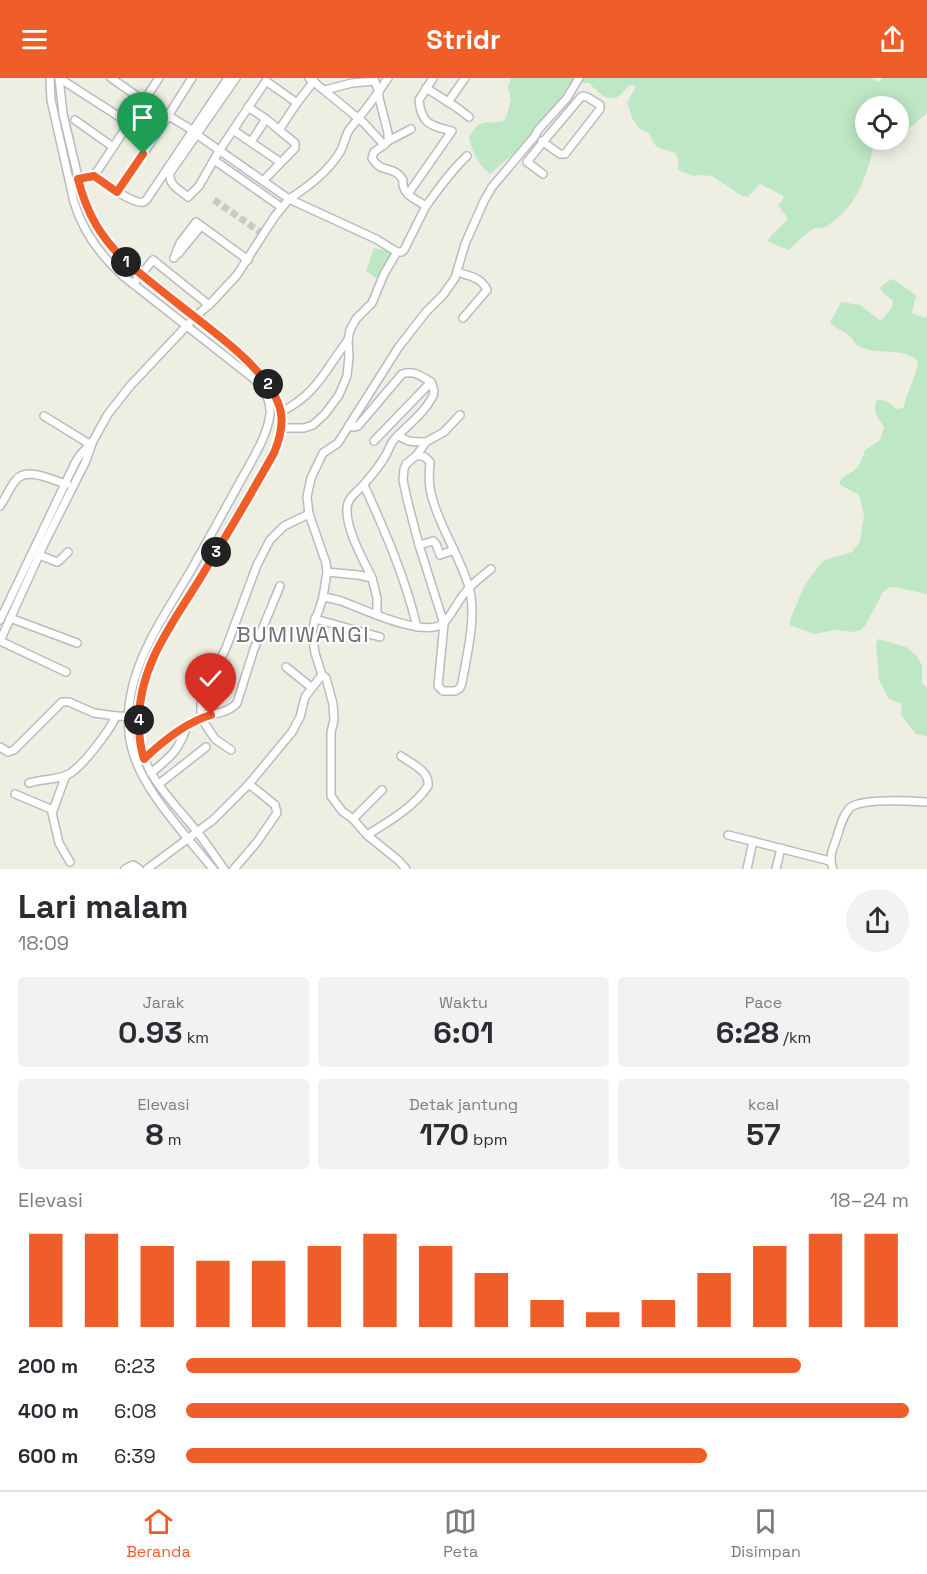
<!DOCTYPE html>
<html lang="id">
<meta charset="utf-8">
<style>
:root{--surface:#fff;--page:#f2f2f3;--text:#2b2b33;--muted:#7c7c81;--line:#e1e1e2;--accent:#ef5d28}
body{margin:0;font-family:"Space Grotesk",sans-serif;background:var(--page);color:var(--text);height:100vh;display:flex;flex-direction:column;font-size:22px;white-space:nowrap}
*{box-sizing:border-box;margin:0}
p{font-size:20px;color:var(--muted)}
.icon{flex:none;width:33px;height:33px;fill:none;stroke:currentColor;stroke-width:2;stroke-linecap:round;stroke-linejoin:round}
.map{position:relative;height:791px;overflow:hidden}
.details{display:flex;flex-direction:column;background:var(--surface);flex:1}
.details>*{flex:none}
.tools{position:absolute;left:855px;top:18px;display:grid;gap:12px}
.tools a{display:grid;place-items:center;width:54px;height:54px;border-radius:50%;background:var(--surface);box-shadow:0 3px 15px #0003;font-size:30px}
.pin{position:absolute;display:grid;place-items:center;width:51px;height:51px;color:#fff;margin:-62px -26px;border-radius:50% 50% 50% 0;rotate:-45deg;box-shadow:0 0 6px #0007}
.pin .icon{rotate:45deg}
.km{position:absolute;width:30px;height:30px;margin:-15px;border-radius:50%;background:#222;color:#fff;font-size:16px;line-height:30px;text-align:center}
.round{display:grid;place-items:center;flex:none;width:63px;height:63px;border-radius:32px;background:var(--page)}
.headline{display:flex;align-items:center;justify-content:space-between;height:102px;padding:0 18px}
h1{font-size:33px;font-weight:700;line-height:45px}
.stats{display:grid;grid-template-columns:repeat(3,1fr);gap:9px;height:102px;padding:6px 18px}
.stats div{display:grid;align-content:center;border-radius:6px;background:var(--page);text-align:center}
.stats b{font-size:30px;font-weight:700}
.stats small{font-size:16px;font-weight:400}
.stats p{font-size:16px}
.chart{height:168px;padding:12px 18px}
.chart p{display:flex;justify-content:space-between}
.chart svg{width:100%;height:108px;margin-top:6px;stroke:var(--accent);stroke-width:6}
ul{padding:0 18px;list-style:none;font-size:20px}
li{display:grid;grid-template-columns:96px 72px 1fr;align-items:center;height:45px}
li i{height:15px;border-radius:8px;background:var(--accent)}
header{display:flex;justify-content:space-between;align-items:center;height:78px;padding:0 18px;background:var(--accent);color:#fff;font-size:27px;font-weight:700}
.dock{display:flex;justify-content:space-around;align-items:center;height:84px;border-top:2px solid var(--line);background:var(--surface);font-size:16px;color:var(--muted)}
.dock a{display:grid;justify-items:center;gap:3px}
.dock .selected{color:var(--accent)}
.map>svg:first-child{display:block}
.green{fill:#bee7c6}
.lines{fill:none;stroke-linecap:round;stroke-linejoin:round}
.street-tunnel{stroke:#c9cac3;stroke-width:7;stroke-dasharray:7 3.5;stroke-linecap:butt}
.street-casing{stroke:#babbc2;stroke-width:10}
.street{stroke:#fff;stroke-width:7}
.route-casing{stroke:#fff;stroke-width:12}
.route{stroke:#ef5d28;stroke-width:8}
.labels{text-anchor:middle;stroke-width:4.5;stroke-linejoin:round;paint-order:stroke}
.quarter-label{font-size:22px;letter-spacing:1.5px;fill:#6c6f76;stroke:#fff}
</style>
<header><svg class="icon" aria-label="menu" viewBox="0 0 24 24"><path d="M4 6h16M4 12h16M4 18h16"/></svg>Stridr<svg class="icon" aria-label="share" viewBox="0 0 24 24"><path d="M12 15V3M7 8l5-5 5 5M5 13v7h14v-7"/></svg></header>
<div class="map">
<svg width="927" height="791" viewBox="0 0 927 791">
<rect width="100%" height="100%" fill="#eeeee3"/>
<g class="green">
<path d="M511 0H871L879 4 882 0H927V35L899 59 898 28H866V62H896L886 70 880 69 873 70C866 101 856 129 827 148 822 151 819 149 814 151 805 154 796 166 789 172L773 166 768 163 771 158 788 141 778 127 782 123 784 118 760 106 748 119 742 118 712 98 700 97 693 98 678 92V80L675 75 659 70 654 66 649 55 640 51 632 40 627 24 636 9 632 6C626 9 625 13 620 17 609 27 597 13 589 5H576L568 11 518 72 490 96C478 87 473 74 469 60 479 39 484 47 504 43L508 33 511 22 508 9Z"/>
<polygon points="374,170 387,173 393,176 388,184 376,200 366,193"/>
<path d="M893 201 916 217 912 235 925 240 927 236V516L894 509 888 510 883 514 865 548 861 552 854 554 835 552 814 556 790 547V542L804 509 811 498 824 482 852 474 860 463 864 437 859 417 839 406C842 396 850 397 857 390 861 385 863 378 865 372 879 362 879 368 884 349 878 340 871 333 877 322 885 321 890 325 896 331L903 330 918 287 916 281C905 273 889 274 876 273 869 273 862 269 856 267 849 253 840 254 830 245L841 224 860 227 881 243 893 228 892 222 883 215 880 210 888 203Z"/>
<polygon points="878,561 906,569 916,577 922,587 922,605 927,610 927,658 916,656 901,637 902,626 889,621 879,602 876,566"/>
</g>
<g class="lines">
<polyline class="street-tunnel" points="214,122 263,156"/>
<g class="street-casing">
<g id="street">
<path d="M50 0 51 22 74 124C83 154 100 177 123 198L253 300C263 310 271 321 270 336 268 357 251 384 241 402 224 433 207 464 190 494 159 547 115 606 132 671 142 712 186 757 213 791"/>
<path d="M59 0 63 36 83 120 94 145 113 171 125 183C144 199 163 214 182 229 213 253 274 295 281 335 283 348 279 363 274 375L156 573C142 603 131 648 144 680 154 706 177 729 194 750 205 763 214 777 224 791"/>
<polyline points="59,0 129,45"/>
<polyline points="111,0 144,23 192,52"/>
<path d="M159 0 94 98C101 104 135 127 143 124 145 124 146 122 147 121L228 0"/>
<path d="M236 0 170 95C168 107 180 112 188 119L199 108 219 73 266 3 297 25 314 3"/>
<polyline points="465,0 448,24 456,29 469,39"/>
<polyline points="426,10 448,24"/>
<polyline points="325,12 352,5 375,3 379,15"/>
<polyline points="378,16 388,55 388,63 384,67"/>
<polygon points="583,18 587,19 600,27 600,31 565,76 560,76 543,64 581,19"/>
<polyline points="248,29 266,41"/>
<polyline points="75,42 113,69"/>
<polyline points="233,52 280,84"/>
<path d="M196 56 289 121C308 109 328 94 340 74 344 67 345 59 349 52 363 35 376 18 388 0"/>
<polyline points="388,63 411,51"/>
<polyline points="542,63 543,64 527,84 543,96"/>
<polyline points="251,64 266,41 279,52"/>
<polyline points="214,82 281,129"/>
<polyline points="264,102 295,70 295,65 279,52 297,25"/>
<polyline points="118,114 168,38 192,0"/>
<path d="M408 116 452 53C431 48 421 46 419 22L433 0"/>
<path d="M426 128C439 110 451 93 467 78"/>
<polyline points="178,176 201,148"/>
<polyline points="174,180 180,165 196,144 248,182"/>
<path d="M457 194C469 198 481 199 487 212L463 240"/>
<polyline points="133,206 153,182 209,227"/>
<path d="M281 334C317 316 325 292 348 262"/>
<polyline points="44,338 91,367"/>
<path d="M349 347 353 349 358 348 402 296C414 292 421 298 431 304 433 309 435 313 433 318 424 336 406 348 393 363 390 367 389 371 387 375 381 386 373 396 365 405 358 414 347 419 347 431 346 452 363 481 372 500"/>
<path d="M281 350H304L313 347 325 336 339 317 347 298 349 279 348 262 350 252 356 241 372 225 384 196 397 174H401L404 172 426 128C415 121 401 116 403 102 393 86 382 97 372 80L374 74 384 67 364 45 309 0"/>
<path d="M398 357C410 366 413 363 426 364L417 377 406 386 404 391 403 402 407 421 419 467 444 546 438 608 443 613H455L460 610 462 605C467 576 477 538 469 509 459 476 437 445 430 411 429 402 429 393 430 384L425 379 417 377"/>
<polyline points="374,363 431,304"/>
<polyline points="426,364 444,354 460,337"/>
<path d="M364 407C385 453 405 499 417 549"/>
<path d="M0 428C6 420 9 410 16 402 27 388 53 403 67 406"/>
<polyline points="419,467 433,463 436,466 440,477 454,472"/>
<polyline points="39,477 57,484 60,482 68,474"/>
<polyline points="327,494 358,497 372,500 377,520 377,537"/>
<path d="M323 519C329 520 335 521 341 523 361 530 423 560 442 546 450 541 457 524 464 516 471 506 481 499 491 491"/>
<polyline points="10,540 77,565"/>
<polyline points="315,541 380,559"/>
<polyline points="0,542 75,385 80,377 92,364"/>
<polyline points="0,563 44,466 85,385 93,363 108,336 130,308 195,239 212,224 237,197 275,138 289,121 376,161 397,174"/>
<polyline points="0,563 66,594"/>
<polyline points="286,589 311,609"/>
<polyline points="0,669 8,674 14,672 62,624 69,624 94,635 116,638"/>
<polyline points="231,672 215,661 201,640 201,626 203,615 226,570 257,487 270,462 284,448 309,436"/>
<path d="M144 681C160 666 178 651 198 641 211 635 228 636 237 625L254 571 280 508"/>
<path d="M151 695C171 678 178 674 187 648"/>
<polyline points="66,697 52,735 59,765 70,784"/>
<path d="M29 705C41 701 56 702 67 697 81 691 110 652 116 638L139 639"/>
<polyline points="159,706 206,669"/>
<polyline points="15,716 53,732"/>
<polyline points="353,741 382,712"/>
<path d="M367 757C388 744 414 729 428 708 430 693 412 686 401 678"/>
<polyline points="728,757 830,783"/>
<polyline points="125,791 133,787 139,791"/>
<polyline points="147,791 213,742 249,706"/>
<polyline points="234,791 257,764 277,735 275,727 249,706 292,654 300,639 305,619 322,597"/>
<polyline points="406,791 398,782 367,757 353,741 342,733 331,718 331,654 334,642 333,626 326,600 322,597 315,575 312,555 315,541 319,532 323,519 327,494 326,485 309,436 307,419 311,400 323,375 338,365 398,270 426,234 443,217 455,200 465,166 484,123 492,109 535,58 538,52 567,20 579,0"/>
<polyline points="747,791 753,763"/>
<polyline points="776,791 781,770"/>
<path d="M833 791C828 780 833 770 837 759 840 749 843 736 851 729 864 720 911 723 927 724"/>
</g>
</g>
<use href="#street" class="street"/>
</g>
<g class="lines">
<g class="route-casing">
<path id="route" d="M143 76 117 114 94 98 78 101C87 136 100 158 125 183 144 199 163 214 182 229 212 253 274 295 281 335 283 348 279 363 274 375 252 414 230 452 207 489 178 539 138 584 139 645 139 658 140 669 144 681 163 663 186 644 211 637"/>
</g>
<use href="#route" class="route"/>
</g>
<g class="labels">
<g class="quarter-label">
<text x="303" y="564">BUMIWANGI</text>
</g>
</g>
</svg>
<div class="tools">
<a><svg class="icon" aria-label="locate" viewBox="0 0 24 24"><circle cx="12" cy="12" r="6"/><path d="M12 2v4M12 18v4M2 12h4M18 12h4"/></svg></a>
</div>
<div class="pin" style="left:143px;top:76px;background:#1e9e55"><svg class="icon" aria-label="arrive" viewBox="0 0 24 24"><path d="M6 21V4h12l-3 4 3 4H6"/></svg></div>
<div class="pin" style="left:211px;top:637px;background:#d93025"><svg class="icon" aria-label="check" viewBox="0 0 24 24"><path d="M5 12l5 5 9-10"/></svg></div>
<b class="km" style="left:126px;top:184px">1</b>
<b class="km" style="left:268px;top:306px">2</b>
<b class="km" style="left:216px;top:474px">3</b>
<b class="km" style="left:139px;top:642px">4</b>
</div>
<section class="details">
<div class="headline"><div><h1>Lari malam</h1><p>18:09</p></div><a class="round"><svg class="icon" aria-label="share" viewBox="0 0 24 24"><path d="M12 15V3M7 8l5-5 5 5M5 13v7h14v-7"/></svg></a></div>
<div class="stats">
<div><p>Jarak</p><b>0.93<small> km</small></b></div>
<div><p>Waktu</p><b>6:01</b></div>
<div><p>Pace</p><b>6:28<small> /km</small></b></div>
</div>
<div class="stats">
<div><p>Elevasi</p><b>8<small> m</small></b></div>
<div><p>Detak jantung</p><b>170<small> bpm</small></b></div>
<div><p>kcal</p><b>57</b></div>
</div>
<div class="chart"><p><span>Elevasi</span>18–24 m</p>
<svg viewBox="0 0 160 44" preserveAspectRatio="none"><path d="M5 44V6M15 44V6M25 44V11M35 44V17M45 44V17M55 44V11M65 44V6M75 44V11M85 44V22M95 44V33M105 44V38M115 44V33M125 44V22M135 44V11M145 44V6M155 44V6"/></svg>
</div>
<ul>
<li><b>200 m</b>6:23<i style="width:85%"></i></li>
<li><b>400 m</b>6:08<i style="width:100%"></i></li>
<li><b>600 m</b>6:39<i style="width:72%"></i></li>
</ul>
</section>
<nav class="dock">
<a class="selected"><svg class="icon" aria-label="home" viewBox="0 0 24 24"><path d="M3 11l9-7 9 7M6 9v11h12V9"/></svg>Beranda</a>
<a><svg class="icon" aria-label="map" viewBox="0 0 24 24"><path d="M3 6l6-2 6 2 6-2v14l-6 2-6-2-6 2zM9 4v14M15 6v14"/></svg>Peta</a>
<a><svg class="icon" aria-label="saved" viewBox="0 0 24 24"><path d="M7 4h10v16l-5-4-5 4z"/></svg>Disimpan</a>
</nav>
